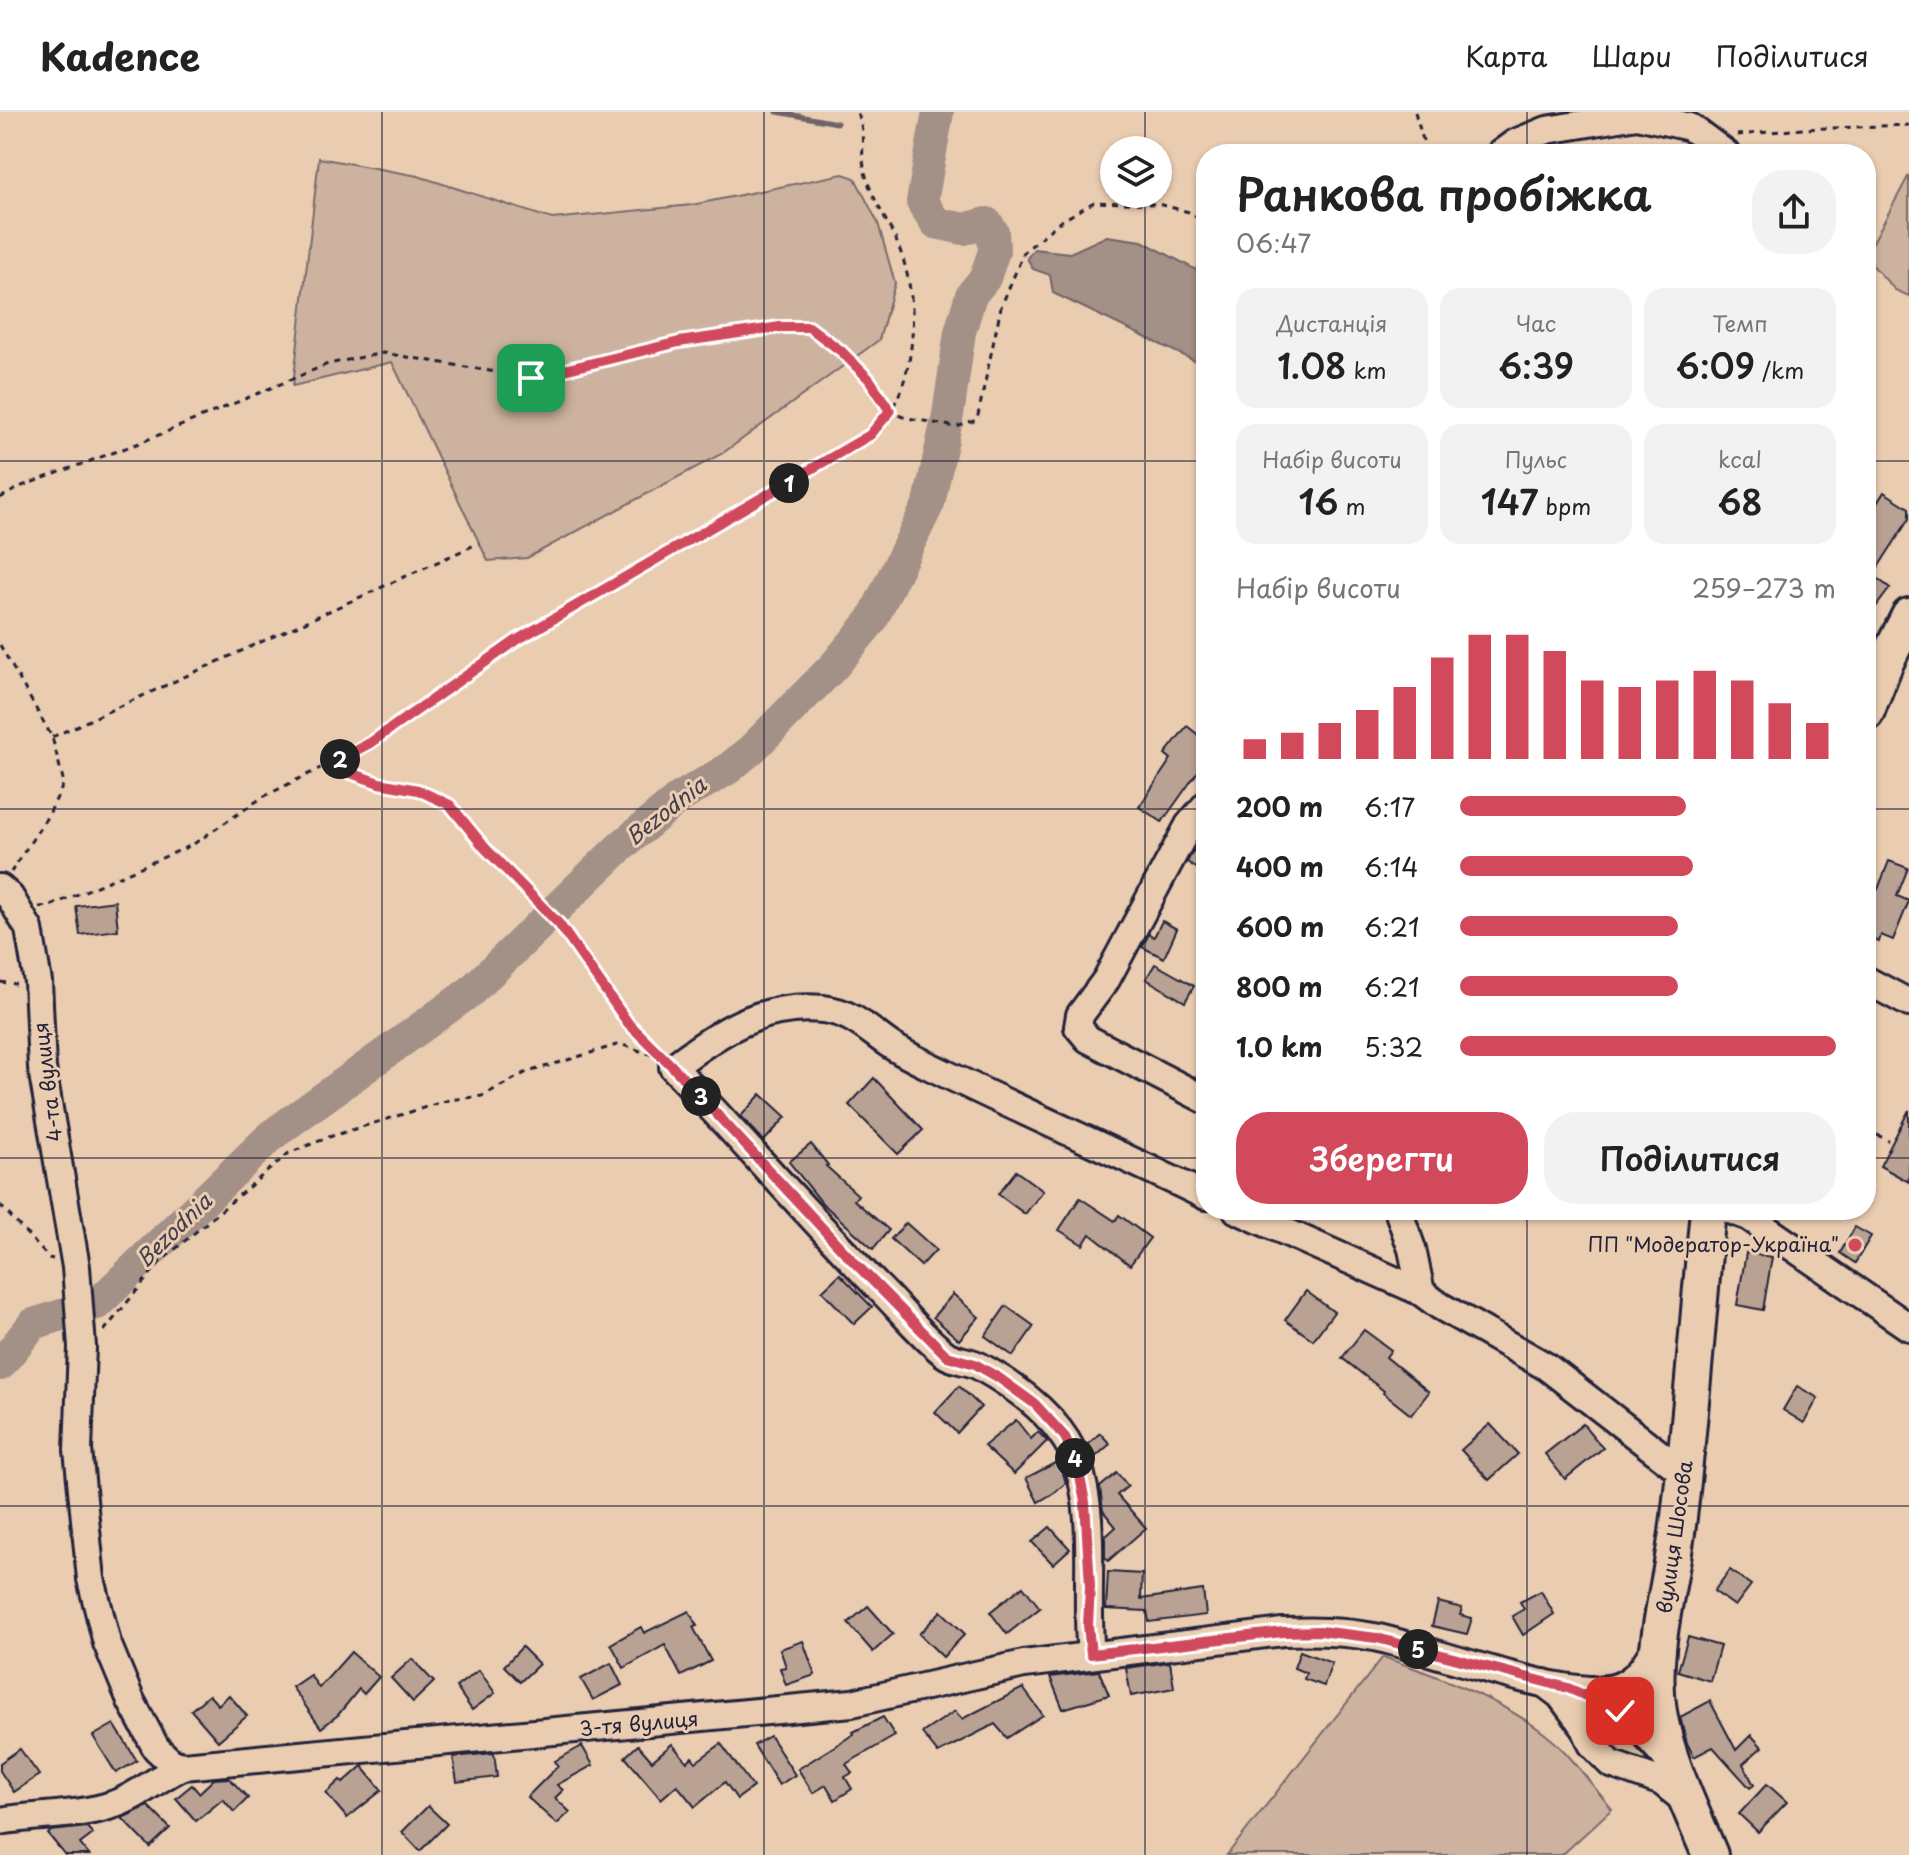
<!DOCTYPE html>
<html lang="uk">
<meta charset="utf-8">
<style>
:root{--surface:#fff;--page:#f2f2f2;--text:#222;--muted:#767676;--line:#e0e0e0;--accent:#d1495b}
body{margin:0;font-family:"Playpen Sans",sans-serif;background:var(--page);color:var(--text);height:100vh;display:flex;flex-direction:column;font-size:30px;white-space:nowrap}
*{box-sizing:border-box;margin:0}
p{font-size:26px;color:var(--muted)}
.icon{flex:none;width:44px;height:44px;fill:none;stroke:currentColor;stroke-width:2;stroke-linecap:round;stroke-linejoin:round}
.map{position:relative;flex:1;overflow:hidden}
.sheet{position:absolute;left:1196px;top:32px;width:680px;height:1076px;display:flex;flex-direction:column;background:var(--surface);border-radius:32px;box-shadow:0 2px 6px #0004}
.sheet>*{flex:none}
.buttons{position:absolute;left:1100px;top:24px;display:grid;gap:16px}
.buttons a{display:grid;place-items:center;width:72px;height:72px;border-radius:50%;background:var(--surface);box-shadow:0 2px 6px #0004;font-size:40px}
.pin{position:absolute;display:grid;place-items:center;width:68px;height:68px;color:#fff;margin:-34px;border-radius:16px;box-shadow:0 4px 12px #0006}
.km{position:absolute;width:40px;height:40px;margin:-20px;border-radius:50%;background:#222;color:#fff;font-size:22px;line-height:40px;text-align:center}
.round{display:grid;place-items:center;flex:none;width:84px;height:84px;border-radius:32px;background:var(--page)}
.overview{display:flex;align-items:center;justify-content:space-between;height:136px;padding:0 40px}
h1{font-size:44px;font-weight:600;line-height:60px}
.figures{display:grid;grid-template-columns:repeat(3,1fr);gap:12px;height:136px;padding:8px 40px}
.figures div{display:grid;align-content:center;border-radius:20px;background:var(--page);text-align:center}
.figures b{font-size:34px;font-weight:600}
.figures small{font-size:22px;font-weight:400}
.figures p{font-size:22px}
.chart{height:224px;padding:16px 40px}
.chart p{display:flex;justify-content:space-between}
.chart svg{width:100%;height:144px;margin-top:8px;stroke:var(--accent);stroke-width:6}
.primary-button{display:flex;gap:16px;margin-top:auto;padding:16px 40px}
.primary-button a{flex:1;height:92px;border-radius:32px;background:var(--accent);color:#fff;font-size:32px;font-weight:600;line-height:92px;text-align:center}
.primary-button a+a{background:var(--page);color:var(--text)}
ul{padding:0 40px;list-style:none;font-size:26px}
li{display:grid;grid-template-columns:128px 96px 1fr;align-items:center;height:60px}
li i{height:20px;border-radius:10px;background:var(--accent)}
header{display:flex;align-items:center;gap:48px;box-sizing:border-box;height:112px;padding:0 40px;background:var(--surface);border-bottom:2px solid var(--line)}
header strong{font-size:38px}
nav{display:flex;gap:44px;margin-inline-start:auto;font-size:28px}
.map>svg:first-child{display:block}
.green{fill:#cdb39f;stroke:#786a6d;stroke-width:2}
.water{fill:#a39086;stroke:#6f6468;stroke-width:2}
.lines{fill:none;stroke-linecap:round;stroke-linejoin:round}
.stream{stroke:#6f6468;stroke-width:5}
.river{stroke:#a39086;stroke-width:32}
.building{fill:#b9a293;stroke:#22223b;stroke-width:2}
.minor-casing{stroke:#22223b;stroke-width:32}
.major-casing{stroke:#22223b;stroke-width:40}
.path{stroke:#22223b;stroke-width:3;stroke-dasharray:6 6;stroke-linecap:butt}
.minor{stroke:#eaccb0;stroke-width:26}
.major{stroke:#eaccb0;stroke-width:34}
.route-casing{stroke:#fff;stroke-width:16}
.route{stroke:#d1495b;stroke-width:10}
.grid{fill:none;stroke:#22223b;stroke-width:2;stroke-opacity:0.55}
.poi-dot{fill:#d1495b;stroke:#eaccb0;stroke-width:3}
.labels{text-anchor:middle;stroke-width:6;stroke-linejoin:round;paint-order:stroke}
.street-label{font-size:20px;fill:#22223b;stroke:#eaccb0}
.poi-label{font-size:20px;fill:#22223b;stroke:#eaccb0;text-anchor:end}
.water-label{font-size:22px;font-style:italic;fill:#423e4e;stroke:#eaccb0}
</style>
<header>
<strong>Kadence</strong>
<nav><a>Карта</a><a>Шари</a><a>Поділитися</a></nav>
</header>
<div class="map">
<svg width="1909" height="1743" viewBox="0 0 1909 1743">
<rect width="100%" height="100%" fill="#eaccb0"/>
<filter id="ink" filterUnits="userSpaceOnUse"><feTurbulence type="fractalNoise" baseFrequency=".0125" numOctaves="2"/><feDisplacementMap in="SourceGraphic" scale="16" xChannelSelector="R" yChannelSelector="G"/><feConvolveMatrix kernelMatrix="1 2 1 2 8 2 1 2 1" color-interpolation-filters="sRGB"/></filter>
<g filter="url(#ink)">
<g class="green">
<polygon points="319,46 418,64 552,107 692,93 843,62 855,66 878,111 895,171 879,228 723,341 527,446 488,449 392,250 293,274"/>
<polygon points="1909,63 1909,184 1895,178 1866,146 1866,143"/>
<path d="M1383 1545C1441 1565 1522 1595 1564 1639 1581 1657 1596 1678 1612 1697L1562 1743H1227Z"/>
</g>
<polygon class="water" points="1107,124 1142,129 1206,163 1206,248 1203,253 1053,181 1050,163 1033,157 1027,146 1034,137 1070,141"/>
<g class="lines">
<polyline class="stream" points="777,0 837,11"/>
<polyline class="river" points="0,1253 33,1212 97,1192 272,1023 470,880 620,735 679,686 728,657 753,636 833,555 872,508 929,391 948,303 960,220 971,183 985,166 994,139 993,120 987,111 964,117 936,111 922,90 938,0"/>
</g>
<g class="building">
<polygon points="1884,380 1909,396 1909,407 1873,463 1890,476 1866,508 1866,409"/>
<polygon points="1187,614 1206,629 1206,648 1162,710 1139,695 1171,647 1165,642"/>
<polygon points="1200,727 1206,731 1206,762 1187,750"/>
<polygon points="1889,749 1908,756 1897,784 1909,789 1893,828 1881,823 1879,830 1866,825 1866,771 1878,777"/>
<polygon points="115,789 118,818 80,823 76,794"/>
<polygon points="1162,809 1177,817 1164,846 1142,835 1149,822 1154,825"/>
<polygon points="1155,852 1194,874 1185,890 1146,867"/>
<polygon points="874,966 923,1018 898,1042 849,993"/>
<polygon points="761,982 786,1005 764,1029 741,1004"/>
<polygon points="1909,998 1909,1070 1880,1054"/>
<polygon points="811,1032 828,1053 826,1054 858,1083 854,1088 889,1118 873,1137 822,1091 789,1050"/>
<polygon points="1016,1059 1043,1079 1025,1102 998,1082"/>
<polygon points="1080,1086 1115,1109 1119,1103 1150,1126 1130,1153 1090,1122 1083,1133 1059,1118"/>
<polygon points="906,1111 936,1138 921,1154 891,1127"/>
<polygon points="1855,1115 1871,1124 1855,1151 1840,1141"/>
<polygon points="1746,1141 1772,1145 1763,1198 1737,1193"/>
<polygon points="840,1162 872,1195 854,1212 822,1179"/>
<polygon points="1306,1179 1334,1200 1313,1228 1285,1208"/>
<polygon points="953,1182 979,1205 959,1228 933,1205"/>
<polygon points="1006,1194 1034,1214 1013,1244 985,1224"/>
<polygon points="1364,1218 1391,1238 1386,1245 1429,1280 1411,1303 1383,1281 1384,1279 1342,1246"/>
<polygon points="959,1274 981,1295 957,1321 935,1300"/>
<polygon points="1797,1274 1818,1286 1804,1311 1783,1298"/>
<polygon points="1016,1308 1031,1327 1038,1320 1047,1329 1014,1362 984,1334"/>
<polygon points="1490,1312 1518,1342 1489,1368 1461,1338"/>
<polygon points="1583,1312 1603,1336 1565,1367 1545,1342"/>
<polygon points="1100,1321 1110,1332 1093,1347 1087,1333"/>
<polygon points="1059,1349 1066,1371 1054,1381 1038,1390 1026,1366"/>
<polygon points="1117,1361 1128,1374 1117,1383 1146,1416 1108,1449 1105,1445 1105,1425 1116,1415 1103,1399 1100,1375"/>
<polygon points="1050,1415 1070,1437 1053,1452 1032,1430"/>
<polygon points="1730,1458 1751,1473 1735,1494 1714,1479"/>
<polygon points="1108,1460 1142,1462 1141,1487 1203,1478 1206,1503 1149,1510 1147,1499 1106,1497"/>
<polygon points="1023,1474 1040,1496 1007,1522 990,1500"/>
<polygon points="1541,1479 1554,1502 1523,1523 1512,1504 1524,1497 1520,1490"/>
<polygon points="1438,1490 1462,1496 1460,1503 1472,1506 1467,1522 1432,1514"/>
<polygon points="868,1494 893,1522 873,1540 848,1511"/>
<polygon points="689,1499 697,1514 693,1515 711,1549 681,1564 665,1533 624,1556 611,1532 641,1515 644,1521"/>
<polygon points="941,1499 965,1522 943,1545 919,1522"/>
<polygon points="1688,1525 1720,1534 1710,1569 1678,1559"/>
<polygon points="803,1529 815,1563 786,1573 780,1556 786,1555 780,1537"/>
<polygon points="522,1535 539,1552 520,1570 504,1554"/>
<polygon points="1300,1539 1332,1551 1324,1574 1304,1567 1306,1561 1294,1556"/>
<polygon points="351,1540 379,1565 364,1582 359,1577 338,1603 321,1616 292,1575 310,1563 319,1576"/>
<polygon points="412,1547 434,1570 413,1590 391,1566"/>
<polygon points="1170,1550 1174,1576 1131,1584 1126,1556"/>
<polygon points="611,1551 622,1573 593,1588 581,1567"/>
<polygon points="479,1558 495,1581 472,1598 456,1575"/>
<polygon points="1099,1559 1109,1583 1063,1597 1050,1565"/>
<polygon points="1023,1576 1043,1603 1007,1626 995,1612 938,1641 922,1621 955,1599 962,1607"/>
<polygon points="209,1583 218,1593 229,1583 247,1604 218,1629 191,1598"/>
<polygon points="1710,1589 1736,1638 1751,1623 1762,1635 1743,1652 1754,1673 1750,1676 1713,1635 1694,1645 1687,1631 1680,1605"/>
<polygon points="883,1605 895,1624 846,1652 852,1661 845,1665 852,1677 835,1688 826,1673 813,1681 798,1657 854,1622 853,1620"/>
<polygon points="114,1612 137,1649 116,1661 93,1624"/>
<polygon points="770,1624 795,1663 779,1673 754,1633"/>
<polygon points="672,1632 687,1650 692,1645 696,1650 721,1632 753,1675 737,1687 725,1670 695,1695 677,1673 661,1687 625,1645 638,1633 652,1649"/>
<polygon points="582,1634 593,1653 557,1673 563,1678 555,1686 570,1700 557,1712 527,1685 558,1654 555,1649"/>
<polygon points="20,1637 39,1663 14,1680 0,1659 0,1651"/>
<polygon points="494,1641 497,1665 457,1670 453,1645"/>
<polygon points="362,1654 382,1678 347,1706 326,1681 340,1668 343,1671"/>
<polygon points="229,1666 248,1686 234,1700 223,1687 196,1709 176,1686 192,1673 199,1681 214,1667"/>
<polygon points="1767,1672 1787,1690 1758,1720 1739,1702"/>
<polygon points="148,1694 170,1716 150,1735 122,1706"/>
<polygon points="428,1694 447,1712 420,1739 402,1720"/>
<polygon points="87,1715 93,1722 80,1732 89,1743 65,1743 48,1722 51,1719"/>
</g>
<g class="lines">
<g class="minor-casing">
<g id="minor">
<polyline points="1500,42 1515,31 1547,18 1637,3 1690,15 1726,42"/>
<polyline points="1206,693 1189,713 1106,868 1080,903 1078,915 1088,927 1206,988"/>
<polyline points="0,776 10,785 29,817 38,870 42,956 76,1155 82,1235 78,1338 91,1467 107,1531 131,1589 156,1636 172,1651 183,1654"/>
<polyline points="1866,868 1909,891"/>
<polyline points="1237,1098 1421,1180"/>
<polyline points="1398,1098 1412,1137 1421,1180 1440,1194 1547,1255 1684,1361"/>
<polyline points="1730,1098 1749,1105 1909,1215"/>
<path d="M1091 1542C1084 1479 1098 1411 1077 1350 1061 1307 1017 1275 979 1254 968 1248 954 1249 945 1242 920 1223 899 1195 876 1173 807 1102 741 1027 673 955 719 920 762 891 823 897 850 900 865 915 886 930 904 943 926 952 946 962 1032 1004 1120 1042 1206 1084"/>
<polyline points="1544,1571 1560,1583 1585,1616 1592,1632 1611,1652 1662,1670 1687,1690"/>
<path d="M1579 1580C1626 1601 1637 1612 1670 1650"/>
<path d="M0 1709C34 1703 80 1704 112 1693 138 1685 158 1665 183 1654L852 1591 1024 1552 1283 1520C1314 1519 1343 1519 1374 1525 1429 1536 1570 1591 1617 1575 1638 1568 1647 1549 1658 1531"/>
</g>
</g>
<g class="major-casing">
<g id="major">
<polyline points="1866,601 1885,552 1909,504"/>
<path d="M1708 1098C1698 1203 1691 1308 1678 1413 1671 1473 1649 1539 1659 1600 1667 1649 1691 1697 1710 1743"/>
</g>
</g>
<g class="path">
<polyline points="1415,0 1427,42"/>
<polyline points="1737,23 1803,17 1909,13"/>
<polyline points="0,386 22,374 142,330 328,252 383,241 531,266 679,230 780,215 809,215 841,239 869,267 890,299 903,305 956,315 977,308 1001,195 1024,140 1058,111 1094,90 1158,92 1189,100 1206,110"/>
<polyline points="0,533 52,625 64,671 49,702 11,760"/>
<polyline points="52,625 479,431"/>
<polyline points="328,653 379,671 418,678 450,693 485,736 559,812 628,911 657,940"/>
<path d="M39 795 50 794 192 733 263 685 370 631 517 528 870 323C876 315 885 308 890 300 919 253 918 182 898 133 888 109 871 86 865 60 860 40 866 19 857 0"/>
<polyline points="0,870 16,872"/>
<polyline points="1866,1017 1889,1029"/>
<polyline points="0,1093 49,1146 53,1147"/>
<polyline points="104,1219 160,1150 289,1041 329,1025 449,988 482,984 525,961 620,932 655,944"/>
</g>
<use href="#minor" class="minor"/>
<use href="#major" class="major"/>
</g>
</g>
<g class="lines" filter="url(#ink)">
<g class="route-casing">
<polyline id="route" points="531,266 679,230 780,215 809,215 841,239 869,267 890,299 870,323 517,528 370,631 328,653 379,671 418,678 450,693 485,736 559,812 628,911 673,955 851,1147 947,1244 975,1252 999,1266 1035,1292 1065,1325 1077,1350 1085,1390 1090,1474 1088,1513 1091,1542 1283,1520 1320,1519 1377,1526 1568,1576 1620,1599"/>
</g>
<use href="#route" class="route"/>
</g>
<path class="grid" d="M382 0V1743M764 0V1743M1145 0V38M1527 0V42M1145 82V1743M0 349H1206M1866 349H1909M0 697H1206M1866 697H1909M0 1046H1206M1866 1046H1909M1527 1098V1743M0 1394H1909"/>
<circle class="poi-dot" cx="1855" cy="1133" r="8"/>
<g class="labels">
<g class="street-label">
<text transform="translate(48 970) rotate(-97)" y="7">4-та вулиця</text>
<text transform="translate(1675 1425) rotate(-82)" y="7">вулиця Шосова</text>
<text transform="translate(639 1612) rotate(-5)" y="7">3-тя вулиця</text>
</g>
<g class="poi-label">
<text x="1839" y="1140">ПП "Модератор-Україна"</text>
</g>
<g class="water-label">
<text transform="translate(666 699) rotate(-38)" y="8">Bezodnia</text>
<text transform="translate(174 1118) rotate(-44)" y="8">Bezodnia</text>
</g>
</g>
</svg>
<div class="buttons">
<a><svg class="icon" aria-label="layers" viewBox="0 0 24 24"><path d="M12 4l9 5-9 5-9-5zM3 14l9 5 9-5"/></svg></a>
</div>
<div class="pin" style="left:531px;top:266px;background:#1e9e55"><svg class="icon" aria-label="arrive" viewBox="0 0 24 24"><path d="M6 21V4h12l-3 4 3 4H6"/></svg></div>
<div class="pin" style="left:1620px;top:1599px;background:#d93025"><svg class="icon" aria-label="check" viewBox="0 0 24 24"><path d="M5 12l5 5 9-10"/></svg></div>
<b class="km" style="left:789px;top:371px">1</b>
<b class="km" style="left:340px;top:647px">2</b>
<b class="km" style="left:701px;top:984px">3</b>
<b class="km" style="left:1075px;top:1346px">4</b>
<b class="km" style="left:1418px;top:1537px">5</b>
<section class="sheet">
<div class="overview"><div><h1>Ранкова пробіжка</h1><p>06:47</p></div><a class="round"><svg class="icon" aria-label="share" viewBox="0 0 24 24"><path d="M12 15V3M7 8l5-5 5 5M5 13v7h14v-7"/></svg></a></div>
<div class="figures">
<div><p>Дистанція</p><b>1.08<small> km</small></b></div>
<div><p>Час</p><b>6:39</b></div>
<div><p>Темп</p><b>6:09<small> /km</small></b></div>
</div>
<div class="figures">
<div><p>Набір висоти</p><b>16<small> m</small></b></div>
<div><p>Пульс</p><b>147<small> bpm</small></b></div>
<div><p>kcal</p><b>68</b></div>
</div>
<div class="chart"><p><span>Набір висоти</span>259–273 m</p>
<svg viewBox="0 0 160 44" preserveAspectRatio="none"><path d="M5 44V38M15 44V36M25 44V33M35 44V29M45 44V22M55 44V13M65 44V6M75 44V6M85 44V11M95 44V20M105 44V22M115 44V20M125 44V17M135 44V20M145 44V27M155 44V33"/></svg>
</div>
<ul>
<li><b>200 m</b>6:17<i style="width:60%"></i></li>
<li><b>400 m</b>6:14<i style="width:62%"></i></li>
<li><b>600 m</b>6:21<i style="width:58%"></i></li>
<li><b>800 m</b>6:21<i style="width:58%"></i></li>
<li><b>1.0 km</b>5:32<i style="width:100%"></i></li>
</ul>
<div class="primary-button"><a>Зберегти</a><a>Поділитися</a></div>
</section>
</div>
